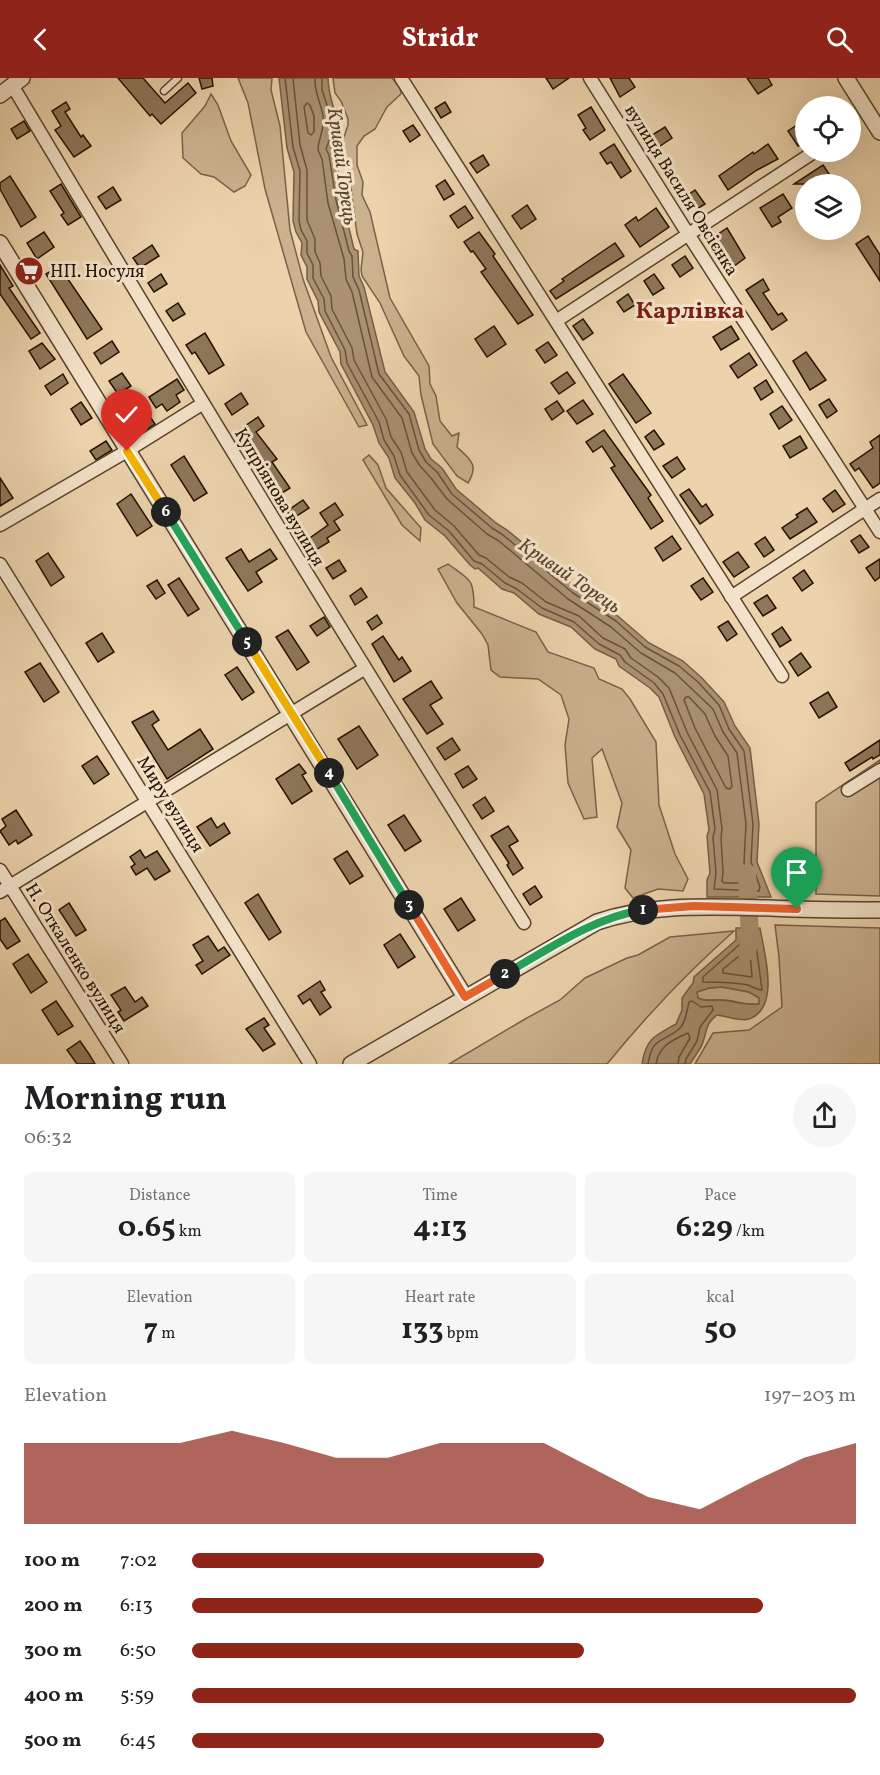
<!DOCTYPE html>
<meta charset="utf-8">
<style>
:root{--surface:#fff;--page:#f6f6f6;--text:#202124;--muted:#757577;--accent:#8f2418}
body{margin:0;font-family:Vollkorn,serif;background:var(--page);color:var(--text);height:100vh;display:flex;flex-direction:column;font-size:22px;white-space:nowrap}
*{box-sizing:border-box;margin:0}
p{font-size:20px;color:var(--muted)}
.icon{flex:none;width:33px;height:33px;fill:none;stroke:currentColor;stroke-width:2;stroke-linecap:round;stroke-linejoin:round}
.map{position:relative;height:986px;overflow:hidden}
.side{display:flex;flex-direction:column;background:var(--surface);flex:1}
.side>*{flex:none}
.controls{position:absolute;left:795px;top:18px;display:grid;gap:12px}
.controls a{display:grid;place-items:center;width:66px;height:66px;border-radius:50%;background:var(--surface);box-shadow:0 6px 24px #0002;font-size:30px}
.pin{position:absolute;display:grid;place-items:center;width:51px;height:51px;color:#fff;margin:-62px -26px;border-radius:50% 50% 50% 0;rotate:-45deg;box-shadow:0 0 6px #0007}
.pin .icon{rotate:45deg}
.km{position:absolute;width:30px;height:30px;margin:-15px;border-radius:50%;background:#222;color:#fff;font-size:16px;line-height:30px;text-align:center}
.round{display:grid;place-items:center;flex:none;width:63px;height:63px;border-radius:32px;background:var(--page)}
.head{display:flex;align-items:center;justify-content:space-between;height:102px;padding:0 24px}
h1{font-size:33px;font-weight:700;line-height:45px}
.metrics{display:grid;grid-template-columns:repeat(3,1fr);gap:9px;height:102px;padding:6px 24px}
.metrics div{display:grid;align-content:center;border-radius:9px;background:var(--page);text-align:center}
.metrics b{font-size:30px;font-weight:700}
.metrics small{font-size:16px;font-weight:400}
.metrics p{font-size:16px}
.chart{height:168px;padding:12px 24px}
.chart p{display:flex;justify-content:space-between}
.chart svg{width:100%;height:108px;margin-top:6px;fill:var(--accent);opacity:.7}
ul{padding:0 24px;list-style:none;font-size:20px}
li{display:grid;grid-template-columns:96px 72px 1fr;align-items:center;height:45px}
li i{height:15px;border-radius:8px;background:var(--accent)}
header{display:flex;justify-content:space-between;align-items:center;height:78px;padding:0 24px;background:var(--accent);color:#fff;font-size:27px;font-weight:700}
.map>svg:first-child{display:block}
.green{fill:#cab28f;stroke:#786248;stroke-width:1.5}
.water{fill:#a99172;stroke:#755e44;stroke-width:1.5;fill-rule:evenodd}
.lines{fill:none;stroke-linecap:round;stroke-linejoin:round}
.shore{stroke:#685239;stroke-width:1.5}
.river{stroke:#a99172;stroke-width:18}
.building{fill:#8d7659;stroke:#261200;stroke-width:1.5}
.service-casing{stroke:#58422b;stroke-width:9}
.minor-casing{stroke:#58422b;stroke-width:15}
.tertiary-casing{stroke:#58422b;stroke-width:18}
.service{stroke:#f3e2c9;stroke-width:6}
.minor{stroke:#f3e2c9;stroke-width:12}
.tertiary{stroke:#f3e2c9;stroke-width:15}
.split-1-casing{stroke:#fff;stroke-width:12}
.split-2-casing{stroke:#fff;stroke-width:12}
.split-3-casing{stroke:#fff;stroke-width:12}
.split-4-casing{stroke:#fff;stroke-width:12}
.split-5-casing{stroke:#fff;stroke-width:12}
.split-6-casing{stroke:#fff;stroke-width:12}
.split-7-casing{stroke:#fff;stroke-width:12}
.split-1{stroke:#f0652b;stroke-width:8}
.split-2{stroke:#22a559;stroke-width:8}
.split-3{stroke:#f0652b;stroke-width:8}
.split-4{stroke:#22a559;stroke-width:8}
.split-5{stroke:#f5b400;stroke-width:8}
.split-6{stroke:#22a559;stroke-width:8}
.split-7{stroke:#f5b400;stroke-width:8}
.labels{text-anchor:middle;stroke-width:6;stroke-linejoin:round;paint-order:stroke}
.street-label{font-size:18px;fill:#261200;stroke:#f3e2c9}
.poi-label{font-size:18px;fill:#261200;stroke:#f3e2c9;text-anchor:start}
.water-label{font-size:20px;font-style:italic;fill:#5a452e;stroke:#f3e2c9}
.district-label{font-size:24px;font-weight:bold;fill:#7a1f14;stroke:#f3e2c9}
</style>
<header><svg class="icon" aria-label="back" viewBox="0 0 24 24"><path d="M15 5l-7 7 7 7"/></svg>Stridr<svg class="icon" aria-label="search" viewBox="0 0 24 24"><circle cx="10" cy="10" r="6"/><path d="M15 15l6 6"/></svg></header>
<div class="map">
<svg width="880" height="986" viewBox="0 0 880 986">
<rect width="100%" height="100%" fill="#ecd3ac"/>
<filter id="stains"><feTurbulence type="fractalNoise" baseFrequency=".00333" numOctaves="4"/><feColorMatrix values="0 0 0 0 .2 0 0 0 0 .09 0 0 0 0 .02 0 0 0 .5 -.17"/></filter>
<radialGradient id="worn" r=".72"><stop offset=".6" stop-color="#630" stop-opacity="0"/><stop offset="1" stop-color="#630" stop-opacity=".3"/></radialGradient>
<g class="green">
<polygon points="238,0 272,0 271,12 280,48 290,152 303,201 331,279 367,347 359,349 306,254 265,111 248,25"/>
<path d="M333 0H392L400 10 401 16 387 29 375 51 364 58 357 68V87L363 104 362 117 370 134 390 220 429 288 430 306 436 318 440 343 452 358 459 355 457 369C471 382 479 387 468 405L457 398 433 366 421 317 419 298 404 278 380 225 362 198 361 192 363 174 357 156 348 88 343 77 342 65 348 47V41L341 23 335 15Z"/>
<polygon points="211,16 218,27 231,63 251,97 245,108 234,114 214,99 201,96 183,80 182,55 205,28"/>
<polygon points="369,377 378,387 386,410 421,450 420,463 402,447 363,382"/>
<path d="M448 486C470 502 474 500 474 529L536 554 548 574 594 590 599 601 622 611 630 621 656 664 659 727 675 776 688 801 683 813 658 811 633 820 625 810 631 772 617 749 622 725 602 671 592 680 597 739 584 741 568 705 565 667 569 641 561 617 538 601 500 599 491 592 488 567 482 556 457 525 438 491Z"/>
<polygon points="880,682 880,818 816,816 816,725"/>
<polygon points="775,847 880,850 880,986 695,986 713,955 749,952 782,929 779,879"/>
<path d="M734 853C688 894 646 938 607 986H449L525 941 560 922 585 900 627 880 638 877 670 859Z"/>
<path d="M722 909 749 914 760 920 759 926C746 928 735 922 723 922 714 921 705 924 698 920L697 914 709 910Z"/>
</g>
<g class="water">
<path d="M279 0H328C328 27 345 42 331 70L335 72 342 121 354 171 358 173 359 198 364 209 385 294 414 334 425 371 431 381 442 390 456 411 496 445 507 452 577 510 619 539 649 565 683 583 702 600 724 624 735 648 750 670 759 746 757 784 771 819H707V802L710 795 707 758 709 752 704 716 675 659 659 619 650 610 619 588 616 581 595 571 571 549 539 536 514 515 502 511 478 490 475 491 470 487 445 458 425 442 415 425 395 400 389 380 379 365 373 347 341 286 340 274 319 234 318 223 307 201V189L301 177 302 165 296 154 293 143 294 94 287 70Z"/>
<path d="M736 850H760C764 874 781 930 749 941 741 944 726 938 717 937 706 945 707 952 703 964 701 971 694 979 690 986H642C646 961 654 958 676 946L682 932V920L693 905 694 899 736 862ZM722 909 749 914 759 920V926C745 928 732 922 718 922 710 922 704 924 698 920L697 914 709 910Z"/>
</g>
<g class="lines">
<g class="shore">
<polyline points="285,0 293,69 300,93 299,143 301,152 307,163 307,175 313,187 313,200 324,221 325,233 345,272 347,285 379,344 384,362 394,378 400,397 429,437 449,453 474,483 482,486 505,505 517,511 542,530 574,544 599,566 620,577 625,584 654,605 663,616 680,657 710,714 715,751 713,759 716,795 714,811 759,813 760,809 751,784 753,746 744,673 729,651 719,627 698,604 679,588 645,569 616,543 573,515 503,457 492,450 452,416 437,394 426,384 419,372 409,336 379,296 359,212 353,199 352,178 349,173 336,122 329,77 326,71 331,58 330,36 322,12 322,0"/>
<path d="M293 0 300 67 307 92V142L315 161V174L320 185 321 198 331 218 332 231 352 270 354 282 386 341 391 359 401 374 407 394 435 432 454 448 479 477 486 480 509 499 522 505 546 524 579 538 603 560 625 571 631 580 658 599 669 610 687 654 717 712 722 751 721 760 723 794 722 803 724 805H748L749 802 744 785 746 746 737 675 723 654 713 631 675 595 641 575 611 549 568 521 499 463 487 456 447 421 431 400 420 388 412 375 402 340 372 299 352 214 346 201 344 181 328 125 322 81 318 72C318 60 325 53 323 38 321 25 314 14 315 0"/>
<polygon points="307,25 310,27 314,38 314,54 311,57 308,55 304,29"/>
<polygon points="686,619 689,619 705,636 715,658 728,678 732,708 730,711 726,710 695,650 684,622"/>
<path d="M752 856 755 859 762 912C757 912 753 909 748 907 733 904 717 904 703 904V899L740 866 743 857Z"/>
<polygon points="748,871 750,873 752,899 723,895 723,891"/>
<path d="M648 986C653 957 662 966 679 951 686 945 687 932 689 924L692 923 701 929 712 928 713 932 700 949 697 963 686 981 685 986"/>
<path d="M656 986C659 967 673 962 688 955L690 960 679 979 678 986"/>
</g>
<polyline class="river" points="747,874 750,860 747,795"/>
</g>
<g class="building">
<polygon points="118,0 143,0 165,25 188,5 196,15 161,46 152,36 150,38"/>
<polygon points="199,0 212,0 213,8 202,11"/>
<polygon points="546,0 569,0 553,11"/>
<polygon points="610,0 629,0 635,9 620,19"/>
<polygon points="747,0 768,0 772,7 758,16"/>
<polygon points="66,24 70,31 65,34 81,59 83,57 91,68 74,79 55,52 61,48 52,33"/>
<polygon points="445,24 451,34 441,40 435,30"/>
<polygon points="591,29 605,52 590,62 583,52 586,50 578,37"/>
<polygon points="24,43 30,53 17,61 11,51"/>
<polygon points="413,47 420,57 410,64 403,53"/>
<polygon points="797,47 806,60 806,64 798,68 788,53"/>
<polygon points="665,49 672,60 657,70 649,59"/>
<polygon points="614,66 631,93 621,100 611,84 607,86 600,75"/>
<polygon points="768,66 778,81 757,92 728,112 719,98 753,74 754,76"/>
<polygon points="483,77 489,87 477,95 470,85"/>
<polygon points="823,87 829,96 812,106 794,106"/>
<polygon points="10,98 36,139 21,149 0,111 0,105"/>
<polygon points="445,102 454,116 444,122 436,108"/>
<polygon points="61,106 81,139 68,147 61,137 64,135 50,113"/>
<polygon points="113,109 121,122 106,131 98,119"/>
<polygon points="695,112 705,126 697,131 688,117"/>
<polygon points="783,116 792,130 778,139 781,144 772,149 760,130"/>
<polygon points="527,127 536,141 521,151 512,138"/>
<polygon points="465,128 473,140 458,150 450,138"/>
<polygon points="656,130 669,149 640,169 625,147 636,139 638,143"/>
<polygon points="727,150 745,180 733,189 714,159"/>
<polygon points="44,154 54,169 37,181 27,165"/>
<polygon points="479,154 495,176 493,178 533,237 518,246 481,194 486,191 473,173 471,174 464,164"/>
<polygon points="868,158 880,177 880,203 856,166"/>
<polygon points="615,165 624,178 556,221 550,213 564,203 562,201"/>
<polygon points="152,167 159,178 140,190 133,180"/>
<polygon points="685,178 693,190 680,199 672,187"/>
<polygon points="0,187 13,208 9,210 40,255 31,261 0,216"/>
<polygon points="59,188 102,251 87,261 46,196"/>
<polygon points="161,196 167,206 154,214 148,205"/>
<polygon points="654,196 664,210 653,217 644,203"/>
<polygon points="763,201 769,212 763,215 778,237 782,235 787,242 772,252 746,212"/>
<polygon points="628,216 635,227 624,234 617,224"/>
<polygon points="178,225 185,236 173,243 166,233"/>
<polygon points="583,241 593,255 583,262 573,248"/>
<polygon points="494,248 506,266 487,279 475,261"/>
<polygon points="731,248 739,261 721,272 713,259"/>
<polygon points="205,255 224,287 209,296 195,274 192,276 186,267"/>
<polygon points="112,263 119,274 101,286 94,275"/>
<polygon points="548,264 557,277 545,285 536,272"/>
<polygon points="42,265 55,281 40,291 29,273"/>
<polygon points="806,274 826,302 810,312 793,283"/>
<polygon points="749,275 757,287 738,300 730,288"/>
<polygon points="567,294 575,305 559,316 551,305"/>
<polygon points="122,295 131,308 118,316 109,303"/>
<polygon points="63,296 68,305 51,317 45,308"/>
<polygon points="623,296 651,335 636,345 609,306"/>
<polygon points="177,301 184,312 176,317 180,324 167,333 162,326 156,330 149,319"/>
<polygon points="766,302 773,314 761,322 754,310"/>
<polygon points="241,315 248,326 232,337 225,326"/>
<polygon points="829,321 837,333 827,340 819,327"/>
<polygon points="583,322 593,336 577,346 567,333"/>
<polygon points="557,323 564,333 552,342 545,331"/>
<polygon points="81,324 92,340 81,347 71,331"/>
<polygon points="782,328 792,342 779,351 770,336"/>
<polygon points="148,336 155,346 143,354 136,344"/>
<polygon points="258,339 264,348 256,354 277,381 272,384 290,410 279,417 254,380 256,378 239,352"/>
<polygon points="604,352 651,417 648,420 663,443 651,451 611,390 615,388 602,368 593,374 586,364"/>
<polygon points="654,352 664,366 654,372 645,359"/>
<polygon points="880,357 880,405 873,410 859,390 855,393 850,386 873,370 870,364"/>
<polygon points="800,358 807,370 790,380 783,368"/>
<polygon points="106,363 112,372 96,382 90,373"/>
<polygon points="184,378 207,415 194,423 171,387"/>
<polygon points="677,379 685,391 672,400 663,388"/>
<polygon points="0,400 13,420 0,428"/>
<polygon points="689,411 702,429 706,426 713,437 700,446 680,417"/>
<polygon points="835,412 845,426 833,434 823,421"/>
<polygon points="131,416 152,448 137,458 117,426"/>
<polygon points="303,422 309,430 292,441 287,433"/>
<polygon points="335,425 343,437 334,443 340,452 327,460 329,464 314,473 307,462 328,447 320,435"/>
<polygon points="807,430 817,444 790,461 782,450 798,439 796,437"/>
<polygon points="860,457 869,469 859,475 851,463"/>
<polygon points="672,458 681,471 663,483 655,470"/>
<polygon points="765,459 774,472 764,479 755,466"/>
<polygon points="241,471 249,484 270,471 277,481 256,494 262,504 248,513 226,480"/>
<polygon points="738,474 749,489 734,499 723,484"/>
<polygon points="48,475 64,499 51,508 36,483"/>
<polygon points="880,481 880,499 875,503 866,490"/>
<polygon points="339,482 346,493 333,501 326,490"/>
<polygon points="804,492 813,505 802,513 793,500"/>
<polygon points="179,500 199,531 188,538 168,507"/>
<polygon points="703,500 713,514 701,522 691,508"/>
<polygon points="157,502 165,515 156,521 147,508"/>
<polygon points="361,510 367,519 355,527 350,518"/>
<polygon points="767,517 776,530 763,538 754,525"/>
<polygon points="377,537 382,545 372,552 367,544"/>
<polygon points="324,539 330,549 317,558 310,548"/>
<polygon points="728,543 737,556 727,563 718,549"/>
<polygon points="782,549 791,562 780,569 772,556"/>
<polygon points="288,552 309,584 297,592 276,559"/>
<polygon points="102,555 114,574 98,584 86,565"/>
<polygon points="383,558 399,582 402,579 411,593 394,604 372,566"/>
<polygon points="801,575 811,589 798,598 789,584"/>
<polygon points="40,585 59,614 44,624 25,594"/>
<polygon points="237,589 254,614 242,622 225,597"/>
<polygon points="431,603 442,620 430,627 443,646 427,656 403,621"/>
<polygon points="828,614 837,629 819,640 810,625"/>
<polygon points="153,633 159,642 152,647 168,672 200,651 213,671 167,701 132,644"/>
<polygon points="359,648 378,677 357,691 338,661"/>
<polygon points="452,660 460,672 445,682 437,670"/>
<polygon points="880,662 880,677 873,681 872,679 850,693 845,685"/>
<polygon points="97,678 109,696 94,706 82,688"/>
<polygon points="299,686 306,695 302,697 312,713 292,726 276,701"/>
<polygon points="468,688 477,701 463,710 455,696"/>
<polygon points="485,719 494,733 482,741 473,727"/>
<polygon points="16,732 32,757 18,766 16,762 9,767 0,753 6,748 2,741"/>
<polygon points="404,737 421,763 405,773 388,747"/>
<polygon points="211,740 217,750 224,745 230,755 210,768 197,749"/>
<polygon points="508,748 518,763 509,768 523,790 513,797 507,787 509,785 491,758"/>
<polygon points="140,772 145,780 157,773 170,793 155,802 147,790 136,797 131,789 135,786 130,779"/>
<polygon points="347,773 363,798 350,806 334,781"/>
<polygon points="535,808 542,819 530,827 523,816"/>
<polygon points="258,816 281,854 269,862 245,825"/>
<polygon points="461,820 475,842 458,853 444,831"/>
<polygon points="69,825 86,852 76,858 59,832"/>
<polygon points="5,840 20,863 7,871 0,861 0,843"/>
<polygon points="400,856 415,879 398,890 384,867"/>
<polygon points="208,858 218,873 224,869 230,877 202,896 196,887 203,883 193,867"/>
<polygon points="28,876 47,904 31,915 13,886"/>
<polygon points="320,903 325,912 321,914 331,929 320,937 310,921 303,926 298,918"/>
<polygon points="125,909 135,924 142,919 148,928 124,943 118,934 121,932 111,917"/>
<polygon points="56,923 73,948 58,957 42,932"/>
<polygon points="264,940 269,947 264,950 275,966 263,973 246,951"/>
<polygon points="80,963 89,976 95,986 77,986 67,972"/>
</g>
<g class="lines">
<g class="service-casing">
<polyline id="service" points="164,13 178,0"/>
</g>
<g class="minor-casing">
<g id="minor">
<polyline points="401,0 782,598"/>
<polyline points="590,0 688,156 880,454"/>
<path d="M12 7C180 289 350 568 524 845"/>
<polyline points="556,243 814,74"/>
<polyline points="0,447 127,373 202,326"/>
<polyline points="0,486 310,986"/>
<polyline points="731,519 880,421"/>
<polyline points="848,712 880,692"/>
<polyline points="0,792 122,986"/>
<polyline points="0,814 364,591"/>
</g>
</g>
<g class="tertiary-casing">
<g id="tertiary">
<polyline points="846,0 880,54"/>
<polyline points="0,17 22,0"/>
<polyline points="0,165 465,919"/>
<path d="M351 986 597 844C654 825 711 829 770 830 807 832 843 832 880 832"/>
</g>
</g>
<use href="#service" class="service"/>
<use href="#minor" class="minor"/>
<use href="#tertiary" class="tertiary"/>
</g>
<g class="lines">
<g class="split-1-casing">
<polyline id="split-1" points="643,832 694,828 797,831"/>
</g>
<g class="split-2-casing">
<path id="split-2" d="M505 896C549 871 592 840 643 832"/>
</g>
<g class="split-3-casing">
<polyline id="split-3" points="409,827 465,919 505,896"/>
</g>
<g class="split-4-casing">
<polyline id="split-4" points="329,695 409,827"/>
</g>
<g class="split-5-casing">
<polyline id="split-5" points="247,564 329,695"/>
</g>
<g class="split-6-casing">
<polyline id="split-6" points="166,434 247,564"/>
</g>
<g class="split-7-casing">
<polyline id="split-7" points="127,373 166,434"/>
</g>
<use href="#split-1" class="split-1"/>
<use href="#split-2" class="split-2"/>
<use href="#split-3" class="split-3"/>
<use href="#split-4" class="split-4"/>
<use href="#split-5" class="split-5"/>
<use href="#split-6" class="split-6"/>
<use href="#split-7" class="split-7"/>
</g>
<defs>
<g id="supermarket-disc" transform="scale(1.5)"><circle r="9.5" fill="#8f2418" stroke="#f3e2c9"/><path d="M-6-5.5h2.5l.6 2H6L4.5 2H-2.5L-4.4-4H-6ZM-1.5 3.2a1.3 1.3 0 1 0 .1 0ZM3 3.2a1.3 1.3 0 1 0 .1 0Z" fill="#fff"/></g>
</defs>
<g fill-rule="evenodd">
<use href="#supermarket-disc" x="29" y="193"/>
</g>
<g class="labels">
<g class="street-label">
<text transform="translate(682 112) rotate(58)" y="6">вулиця Василя Овсієнка</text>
<text transform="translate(280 419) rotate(59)" y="6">Купріянова вулиця</text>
<text transform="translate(171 726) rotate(58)" y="6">Миру вулиця</text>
<text transform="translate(76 880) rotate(58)" y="6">Н. Откаленко вулиця</text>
</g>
<g class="poi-label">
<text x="50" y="199">НП. Носуля</text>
</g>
<g class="water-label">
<text transform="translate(343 88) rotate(82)" y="7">Кривий Торець</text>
<text transform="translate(570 497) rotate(34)" y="7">Кривий Торець</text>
</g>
<g class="district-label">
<text x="690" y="240">Карлівка</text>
</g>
</g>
<rect width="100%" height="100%" filter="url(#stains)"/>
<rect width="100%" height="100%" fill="url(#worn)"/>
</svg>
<div class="controls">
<a><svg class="icon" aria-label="locate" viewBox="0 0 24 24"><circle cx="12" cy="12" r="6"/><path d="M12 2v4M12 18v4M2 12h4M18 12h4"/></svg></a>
<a><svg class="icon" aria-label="layers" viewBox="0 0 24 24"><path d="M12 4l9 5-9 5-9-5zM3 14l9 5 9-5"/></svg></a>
</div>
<div class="pin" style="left:797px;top:831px;background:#1e9e55"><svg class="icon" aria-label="arrive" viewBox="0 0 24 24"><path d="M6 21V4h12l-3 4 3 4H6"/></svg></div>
<div class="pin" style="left:127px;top:373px;background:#d93025"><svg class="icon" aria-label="check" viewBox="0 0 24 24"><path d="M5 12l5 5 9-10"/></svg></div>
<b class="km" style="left:643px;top:832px">1</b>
<b class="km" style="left:505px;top:896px">2</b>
<b class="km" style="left:409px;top:827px">3</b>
<b class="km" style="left:329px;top:695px">4</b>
<b class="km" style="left:247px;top:564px">5</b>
<b class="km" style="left:166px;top:434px">6</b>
</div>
<section class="side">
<div class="head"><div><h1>Morning run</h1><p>06:32</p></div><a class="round"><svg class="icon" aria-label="share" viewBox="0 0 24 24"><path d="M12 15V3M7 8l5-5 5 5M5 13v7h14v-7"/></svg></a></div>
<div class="metrics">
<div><p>Distance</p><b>0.65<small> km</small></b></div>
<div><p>Time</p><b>4:13</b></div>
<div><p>Pace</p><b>6:29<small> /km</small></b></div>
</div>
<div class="metrics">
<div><p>Elevation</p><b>7<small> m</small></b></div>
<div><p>Heart rate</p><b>133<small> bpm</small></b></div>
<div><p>kcal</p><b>50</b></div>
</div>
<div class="chart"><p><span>Elevation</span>197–203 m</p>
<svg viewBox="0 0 160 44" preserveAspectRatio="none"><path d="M0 44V11L10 11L20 11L30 11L40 6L50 11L60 17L70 17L80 11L90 11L100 11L110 22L120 33L130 38L140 27L150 17L160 11V44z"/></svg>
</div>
<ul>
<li><b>100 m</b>7:02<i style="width:53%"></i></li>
<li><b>200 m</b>6:13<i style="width:86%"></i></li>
<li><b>300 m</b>6:50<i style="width:59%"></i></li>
<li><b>400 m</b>5:59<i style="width:100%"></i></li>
<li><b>500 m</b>6:45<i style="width:62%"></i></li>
</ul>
</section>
